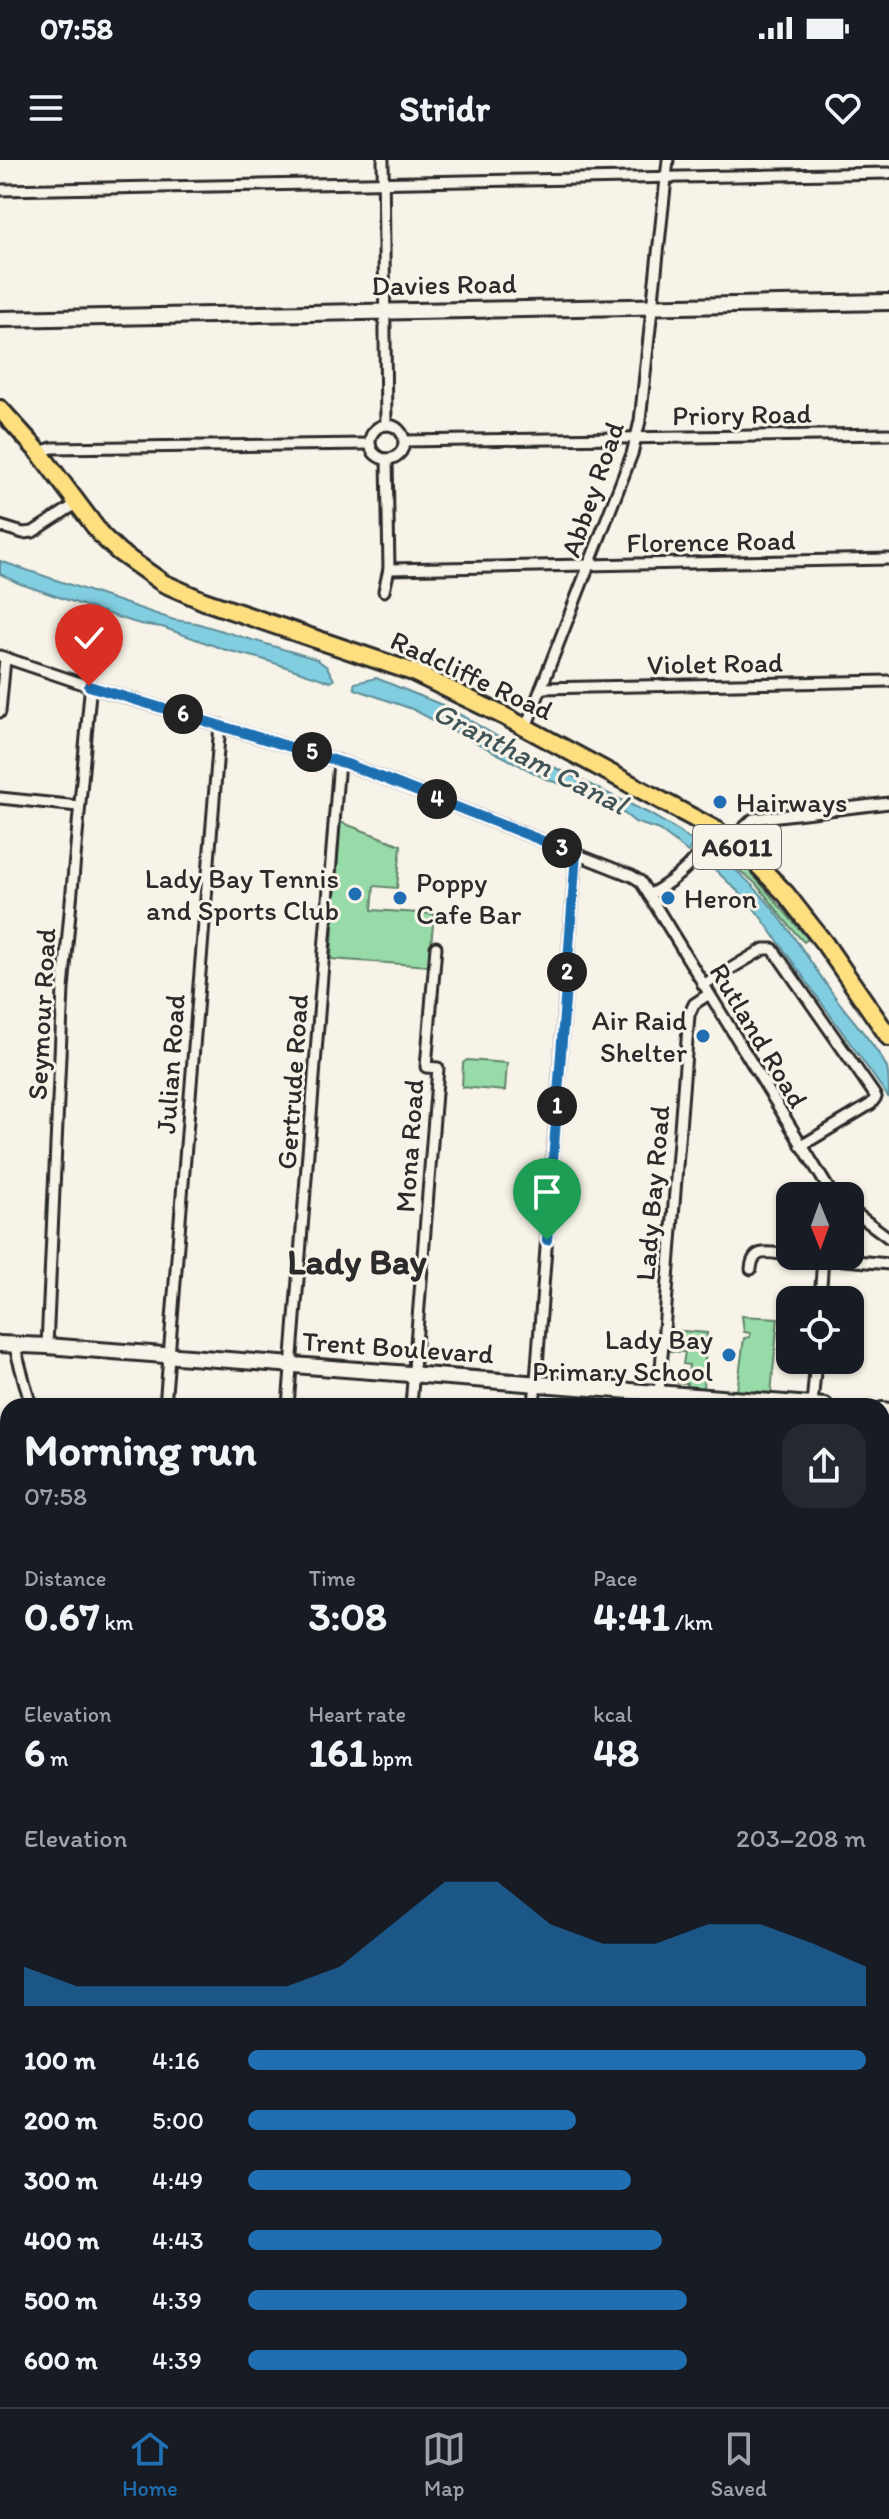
<!DOCTYPE html>
<meta charset="utf-8">
<style>
:root{--surface:#171b24;--page:#242831;--text:#f1f3f6;--muted:#9ea1a6;--line:#363941;--accent:#1f6fb2}
body{margin:0;font-family:Itim,sans-serif;background:var(--page);color:var(--text);height:100vh;display:flex;flex-direction:column;font-size:30px;white-space:nowrap}
*{box-sizing:border-box;margin:0}
p{font-size:26px;color:var(--muted)}
.icon{flex:none;width:44px;height:44px;fill:none;stroke:currentColor;stroke-width:2;stroke-linecap:round;stroke-linejoin:round}
.map{position:relative;flex:1;overflow:hidden}
.drawer{position:absolute;left:0px;top:1238px;width:890px;height:1010px;display:flex;flex-direction:column;background:var(--surface);border-radius:24px 24px 0 0;box-shadow:0 2px 6px #0004}
.drawer>*{flex:none}
.needle{width:52px;rotate:179deg}
.fabs{position:absolute;left:776px;top:1022px;display:grid;gap:16px}
.fabs a{display:grid;place-items:center;width:88px;height:88px;border-radius:16px;background:var(--surface);box-shadow:0 2px 6px #0004;font-size:40px}
.pin{position:absolute;display:grid;place-items:center;width:68px;height:68px;color:#fff;margin:-82px -34px;border-radius:50% 50% 50% 0;rotate:-45deg;box-shadow:0 0 8px #0007}
.pin .icon{rotate:45deg}
.km{position:absolute;width:40px;height:40px;margin:-20px;border-radius:50%;background:#222;color:#fff;font-size:22px;line-height:40px;text-align:center}
.round{display:grid;place-items:center;flex:none;width:84px;height:84px;border-radius:24px;background:var(--page)}
.headline{display:flex;align-items:center;justify-content:space-between;height:136px;padding:0 24px}
h1{font-size:44px;font-weight:700;line-height:60px}
.stats{display:grid;grid-template-columns:repeat(3,1fr);gap:12px;height:136px;padding:8px 24px}
.stats div{display:grid;align-content:center}
.stats b{font-size:40px;font-weight:700}
.stats small{font-size:22px;font-weight:400}
.stats p{font-size:22px}
.chart{height:224px;padding:16px 24px}
.chart p{display:flex;justify-content:space-between}
.chart svg{width:100%;height:144px;margin-top:8px;fill:var(--accent);opacity:.7}
ul{padding:0 24px;list-style:none;font-size:26px}
li{display:grid;grid-template-columns:128px 96px 1fr;align-items:center;height:60px}
li i{height:20px;border-radius:10px;background:var(--accent)}
.status{display:flex;justify-content:space-between;align-items:center;height:56px;padding:0 40px;background:var(--surface);direction:ltr}
.status svg{height:22px;fill:currentColor}
header{display:flex;justify-content:space-between;align-items:center;height:104px;padding:0 24px;background:var(--surface);font-size:36px;font-weight:700}
.tabs{display:flex;justify-content:space-around;align-items:center;height:112px;border-top:2px solid var(--line);background:var(--surface);font-size:22px;color:var(--muted)}
.tabs a{display:grid;justify-items:center;gap:4px}
.tabs .current{color:var(--accent)}
.map>svg:first-child{display:block}
.green{fill:#97dba8;stroke:#61836a;stroke-width:2}
.water{fill:#82cee1;stroke:#5f8d98;stroke-width:2}
.lines{fill:none;stroke-linecap:round;stroke-linejoin:round}
.street-casing{stroke:#2b2b2b;stroke-width:15}
.secondary-casing{stroke:#2b2b2b;stroke-width:20}
.highway-casing{stroke:#2b2b2b;stroke-width:22}
.street{stroke:#f7f3e8;stroke-width:9}
.secondary{stroke:#f7f3e8;stroke-width:14}
.highway{stroke:#fedf80;stroke-width:16}
.route-casing{stroke:#fff;stroke-width:16}
.route{stroke:#1f6fb2;stroke-width:10}
.poi-dot{fill:#1f6fb2;stroke:#f7f3e8;stroke-width:3}
.labels{text-anchor:middle;stroke-width:6;stroke-linejoin:round;paint-order:stroke}
.shield{fill:#f7f3e8;stroke:#686764;stroke-width:2}
.shield-label{font-size:26px;font-weight:bold;fill:#2b2b2b}
.street-label{font-size:28px;fill:#2b2b2b;stroke:#f7f3e8}
.poi-label{font-size:28px;fill:#2b2b2b;stroke:#f7f3e8;text-anchor:start}
.water-label{font-size:30px;font-style:italic;fill:#415458;stroke:#f7f3e8}
.district-label{font-size:36px;font-weight:bold;fill:#2b2b2b;stroke:#f7f3e8}
</style>
<div class="status"><b>07:58</b><svg viewBox="0 0 49 12"><path d="M0 12V9h3v3zM5 12V6h3v6zM10 12V3h3v9zM15 12V0h3v12zM26 1h20v11H26zM47 4h2v5h-2z"/></svg></div>
<header><svg class="icon" aria-label="menu" viewBox="0 0 24 24"><path d="M4 6h16M4 12h16M4 18h16"/></svg>Stridr<svg class="icon" aria-label="heart" viewBox="0 0 24 24"><path d="M12 20l-8-8c-3-5 5-10 8-4 3-6 11-1 8 4z"/></svg></header>
<div class="map">
<svg width="889" height="2247" viewBox="0 0 889 2247">
<rect width="100%" height="100%" fill="#f7f3e8"/>
<filter id="ink" filterUnits="userSpaceOnUse"><feTurbulence type="fractalNoise" baseFrequency=".0125" numOctaves="2"/><feDisplacementMap in="SourceGraphic" scale="16" xChannelSelector="R" yChannelSelector="G"/><feConvolveMatrix kernelMatrix="1 2 1 2 8 2 1 2 1" color-interpolation-filters="sRGB"/></filter>
<g filter="url(#ink)">
<g class="green">
<polygon points="340,662 401,685 397,728 374,726 372,750 434,754 429,806 331,799"/>
<path d="M713 692 747 708 808 779 804 782C786 764 772 742 755 723 743 711 727 703 713 694Z"/>
<polygon points="467,900 507,903 505,931 462,927 463,903"/>
<polygon points="742,1156 778,1158 771,1234 737,1231 744,1178 750,1177 750,1173 744,1172"/>
<polygon points="671,1170 707,1173 703,1228 687,1227 687,1223 674,1222 674,1216 688,1217 689,1205 683,1204 685,1192 669,1191"/>
<polygon points="889,1451 889,1800 882,1804 882,1454"/>
<polygon points="0,1599 8,1601 6,1609 8,1610 8,2050 0,2053"/>
</g>
<g class="water">
<polygon points="0,401 174,460 196,463 316,499 327,507 334,520 331,522 262,499 226,490 162,467 140,464 117,457 18,423 0,414"/>
<polygon points="376,518 447,547 527,594 648,653 679,671 693,682 688,692 659,670 635,662 625,654 574,629 546,619 412,549 355,529 354,525 355,523"/>
<path d="M712 694C768 726 799 788 836 838 851 859 877 886 887 908 889 916 889 929 889 938L763 760 749 742 707 702Z"/>
<polygon points="882,1824 889,1826 889,1939 882,1936"/>
<polygon points="8,2066 8,2193 0,2195 0,2068"/>
</g>
<g class="lines">
<g class="street-casing">
<g id="street">
<polyline points="383,0 386,265"/>
<polyline points="0,30 889,13"/>
<circle cx="387" cy="282" r="17"/>
<polyline points="404,281 889,274"/>
<polyline points="39,292 52,288 369,284"/>
<polyline points="0,366 23,373 33,372 76,344"/>
<polyline points="389,409 889,399"/>
<polyline points="384,431 389,409 387,299"/>
<polyline points="0,496 95,528 347,604 632,716 640,721 649,735 833,1036"/>
<polyline points="541,528 889,521"/>
<polyline points="0,552 5,499"/>
<polyline points="526,567 632,294 640,261 668,0"/>
<polyline points="0,638 78,646"/>
<polyline points="730,681 753,659 889,643"/>
<path d="M649 735C681 717 695 701 716 670"/>
<polyline points="703,825 764,789 773,789 872,931 876,937 871,944 801,986"/>
<polyline points="850,1049 889,1078"/>
<polyline points="801,1096 889,1104"/>
<path d="M751 1109C753 1085 772 1094 790 1095"/>
<polyline points="820,1140 823,1098"/>
<polyline points="14,1184 31,1246"/>
<polyline points="47,1186 63,829 90,533 95,528"/>
<polyline points="812,1245 816,1200"/>
<polyline points="165,1246 220,565"/>
<polyline points="288,1246 339,601"/>
<polyline points="411,1246 438,908 426,907 436,787"/>
<polyline points="534,1246 576,694"/>
<polyline points="658,1246 689,855 694,844 709,834"/>
<polyline points="882,1347 889,1345"/>
<polyline points="882,1449 889,1446"/>
<polyline points="882,2041 889,2039"/>
<polyline points="882,2082 889,2080"/>
<polyline points="882,2095 889,2123"/>
<polyline points="882,2190 889,2188"/>
<polyline points="389,2240 389,2247"/>
<polyline points="194,2247 199,2240"/>
</g>
</g>
<g class="secondary-casing">
<g id="secondary">
<polyline points="0,159 889,142"/>
<polyline points="0,1184 47,1186 825,1246"/>
<polyline points="882,1250 889,1251"/>
</g>
</g>
<g class="highway-casing">
<polyline id="highway" points="0,249 39,292 102,376 119,392 163,423 204,441 413,512 504,556 716,670 758,705 786,734 825,784 889,877"/>
</g>
<use href="#street" class="street"/>
<use href="#secondary" class="secondary"/>
<use href="#highway" class="highway"/>
</g>
</g>
<g class="lines" filter="url(#ink)">
<g class="route-casing">
<polyline id="route" points="89,526 347,604 576,694 547,1080"/>
</g>
<use href="#route" class="route"/>
</g>
<g class="poi-dot">
<circle cx="720" cy="642" r="8"/>
<circle cx="355" cy="734" r="8"/>
<circle cx="400" cy="738" r="8"/>
<circle cx="668" cy="738" r="8"/>
<circle cx="703" cy="876" r="8"/>
<circle cx="729" cy="1195" r="8"/>
</g>
<g class="labels">
<rect class="shield" x="693" y="665" width="88" height="44" rx="6"/>
<g class="shield-label">
<text x="737" y="696">A6011</text>
</g>
<g class="street-label">
<text transform="translate(444 124) rotate(-1)" y="10">Davies Road</text>
<text transform="translate(742 254) rotate(-1)" y="10">Priory Road</text>
<text transform="translate(592 329) rotate(-71)" y="10">Abbey Road</text>
<text transform="translate(711 381) rotate(-1)" y="10">Florence Road</text>
<text transform="translate(715 503) rotate(-1)" y="10">Violet Road</text>
<text transform="translate(472 515) rotate(25)" y="10">Radcliffe Road</text>
<text transform="translate(41 854) rotate(-87)" y="10">Seymour Road</text>
<text transform="translate(759 875) rotate(59)" y="10">Rutland Road</text>
<text transform="translate(170 904) rotate(-86)" y="10">Julian Road</text>
<text transform="translate(292 922) rotate(-86)" y="10">Gertrude Road</text>
<text transform="translate(409 986) rotate(-86)" y="10">Mona Road</text>
<text transform="translate(652 1033) rotate(-85)" y="10">Lady Bay Road</text>
<text transform="translate(398 1187) rotate(4)" y="10">Trent Boulevard</text>
</g>
<g class="poi-label">
<text x="736" y="652">Hairways</text>
<text x="339" y="728" text-anchor="end">Lady Bay Tennis<tspan x="339" dy="32">and Sports Club</tspan></text>
<text x="416" y="732">Poppy<tspan x="416" dy="32">Cafe Bar</tspan></text>
<text x="684" y="748">Heron</text>
<text x="687" y="870" text-anchor="end">Air Raid<tspan x="687" dy="32">Shelter</tspan></text>
<text x="713" y="1189" text-anchor="end">Lady Bay<tspan x="713" dy="32">Primary School</tspan></text>
</g>
<g class="water-label">
<text transform="translate(530 598) rotate(27)" y="10">Grantham Canal</text>
</g>
<g class="district-label">
<text x="357" y="1114">Lady Bay</text>
</g>
</g>
</svg>
<div class="fabs">
<a><svg class="needle" viewBox="-14 -14 28 28"><path d="M0-13l5 13h-10z" fill="#e53935"/><path d="M0 13l5-13h-10z" fill="#9ea1a6"/></svg></a>
<a><svg class="icon" aria-label="locate" viewBox="0 0 24 24"><circle cx="12" cy="12" r="6"/><path d="M12 2v4M12 18v4M2 12h4M18 12h4"/></svg></a>
</div>
<div class="pin" style="left:547px;top:1080px;background:#1e9e55"><svg class="icon" aria-label="arrive" viewBox="0 0 24 24"><path d="M6 21V4h12l-3 4 3 4H6"/></svg></div>
<div class="pin" style="left:89px;top:526px;background:#d93025"><svg class="icon" aria-label="check" viewBox="0 0 24 24"><path d="M5 12l5 5 9-10"/></svg></div>
<b class="km" style="left:557px;top:946px">1</b>
<b class="km" style="left:567px;top:812px">2</b>
<b class="km" style="left:562px;top:688px">3</b>
<b class="km" style="left:437px;top:639px">4</b>
<b class="km" style="left:312px;top:592px">5</b>
<b class="km" style="left:183px;top:554px">6</b>
<section class="drawer">
<div class="headline"><div><h1>Morning run</h1><p>07:58</p></div><a class="round"><svg class="icon" aria-label="share" viewBox="0 0 24 24"><path d="M12 15V3M7 8l5-5 5 5M5 13v7h14v-7"/></svg></a></div>
<div class="stats">
<div><p>Distance</p><b>0.67<small> km</small></b></div>
<div><p>Time</p><b>3:08</b></div>
<div><p>Pace</p><b>4:41<small> /km</small></b></div>
</div>
<div class="stats">
<div><p>Elevation</p><b>6<small> m</small></b></div>
<div><p>Heart rate</p><b>161<small> bpm</small></b></div>
<div><p>kcal</p><b>48</b></div>
</div>
<div class="chart"><p><span>Elevation</span>203–208 m</p>
<svg viewBox="0 0 160 44" preserveAspectRatio="none"><path d="M0 44V32L10 38L20 38L30 38L40 38L50 38L60 32L70 19L80 6L90 6L100 19L110 25L120 25L130 19L140 19L150 25L160 32V44z"/></svg>
</div>
<ul>
<li><b>100 m</b>4:16<i style="width:100%"></i></li>
<li><b>200 m</b>5:00<i style="width:53%"></i></li>
<li><b>300 m</b>4:49<i style="width:62%"></i></li>
<li><b>400 m</b>4:43<i style="width:67%"></i></li>
<li><b>500 m</b>4:39<i style="width:71%"></i></li>
<li><b>600 m</b>4:39<i style="width:71%"></i></li>
</ul>
</section>
</div>
<nav class="tabs">
<a class="current"><svg class="icon" aria-label="home" viewBox="0 0 24 24"><path d="M3 11l9-7 9 7M6 9v11h12V9"/></svg>Home</a>
<a><svg class="icon" aria-label="map" viewBox="0 0 24 24"><path d="M3 6l6-2 6 2 6-2v14l-6 2-6-2-6 2zM9 4v14M15 6v14"/></svg>Map</a>
<a><svg class="icon" aria-label="saved" viewBox="0 0 24 24"><path d="M7 4h10v16l-5-4-5 4z"/></svg>Saved</a>
</nav>
